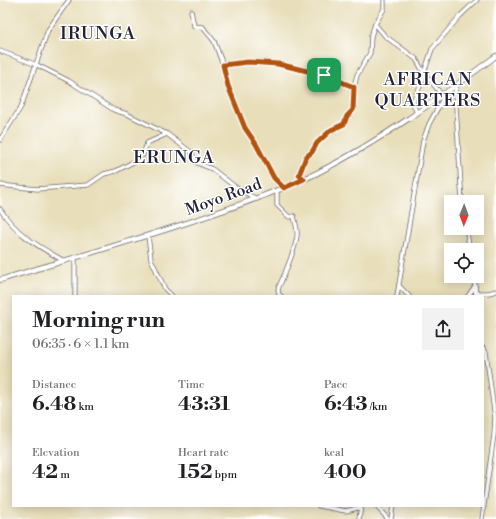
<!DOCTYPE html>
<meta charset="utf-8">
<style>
:root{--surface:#fff;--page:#f2f2f2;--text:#202124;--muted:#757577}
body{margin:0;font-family:"Libre Bodoni",serif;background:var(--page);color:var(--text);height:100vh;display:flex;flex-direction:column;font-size:15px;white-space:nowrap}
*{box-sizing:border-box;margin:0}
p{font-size:13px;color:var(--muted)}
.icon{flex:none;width:22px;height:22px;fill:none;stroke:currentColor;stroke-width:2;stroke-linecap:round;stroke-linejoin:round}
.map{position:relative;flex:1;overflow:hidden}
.panel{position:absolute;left:12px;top:295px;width:472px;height:212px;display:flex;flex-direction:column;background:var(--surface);border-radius:0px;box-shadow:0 2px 10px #0003}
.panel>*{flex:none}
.needle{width:26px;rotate:181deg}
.fabs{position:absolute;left:444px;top:195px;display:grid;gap:8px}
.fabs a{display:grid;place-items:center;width:40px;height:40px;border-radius:0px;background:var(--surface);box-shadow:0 2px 10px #0003;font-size:20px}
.pin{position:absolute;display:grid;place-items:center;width:34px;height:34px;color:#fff;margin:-17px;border-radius:8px;box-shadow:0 2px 6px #0006}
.round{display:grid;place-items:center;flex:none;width:42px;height:42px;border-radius:0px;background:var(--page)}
.overview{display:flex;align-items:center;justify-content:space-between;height:68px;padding:0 20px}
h1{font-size:22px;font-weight:700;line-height:30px}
.stats{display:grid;grid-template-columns:repeat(3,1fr);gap:6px;height:68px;padding:4px 20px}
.stats div{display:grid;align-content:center}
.stats b{font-size:20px;font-weight:700}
.stats small{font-size:11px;font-weight:400}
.stats p{font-size:11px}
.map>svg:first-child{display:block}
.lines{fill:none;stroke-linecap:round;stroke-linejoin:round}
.minor-casing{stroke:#676467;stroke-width:5}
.major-casing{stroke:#676467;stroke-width:6}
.minor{stroke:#fff;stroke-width:3.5}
.major{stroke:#fff;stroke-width:4.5}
.route-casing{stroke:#fff;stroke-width:8}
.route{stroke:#b45309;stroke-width:5}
.labels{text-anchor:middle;stroke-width:3;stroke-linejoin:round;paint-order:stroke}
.street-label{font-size:16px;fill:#22223b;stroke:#fff}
.quarter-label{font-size:18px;letter-spacing:1px;fill:#22223b;stroke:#fff}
</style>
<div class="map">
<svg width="496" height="519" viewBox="0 0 496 519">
<rect width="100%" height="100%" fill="#fff"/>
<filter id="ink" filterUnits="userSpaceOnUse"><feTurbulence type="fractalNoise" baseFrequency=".025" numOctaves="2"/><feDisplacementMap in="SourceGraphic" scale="8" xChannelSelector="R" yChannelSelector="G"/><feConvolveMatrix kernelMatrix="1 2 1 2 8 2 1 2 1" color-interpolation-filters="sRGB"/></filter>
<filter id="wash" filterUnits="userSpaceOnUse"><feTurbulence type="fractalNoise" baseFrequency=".012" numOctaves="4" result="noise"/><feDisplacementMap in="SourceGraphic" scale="16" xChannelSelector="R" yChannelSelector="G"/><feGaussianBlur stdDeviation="0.9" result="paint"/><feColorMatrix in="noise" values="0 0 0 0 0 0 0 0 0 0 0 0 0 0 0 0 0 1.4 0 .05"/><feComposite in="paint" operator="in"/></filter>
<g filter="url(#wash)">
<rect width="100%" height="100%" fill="#e8deb9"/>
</g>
<g filter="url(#ink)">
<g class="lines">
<g class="minor-casing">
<g id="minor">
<polyline points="384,0 384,9 375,24 385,36 416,59 424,73 442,95"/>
<polyline points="191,11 194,26 203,27 205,30 214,41 223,65 228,86 245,128 256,144 274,178 284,188"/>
<polyline points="0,51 37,65 69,81 114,110 127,114 167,134 192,153 194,159 197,163 212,169 238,189 257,199"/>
<path d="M223 65C231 64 239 62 247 62 283 60 321 74 354 87"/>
<polyline points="457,85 455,92 462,202"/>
<polyline points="417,113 413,104 414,99 423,80 424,73 432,49 460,16 477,0"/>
<polyline points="0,140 21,107 48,30 69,0"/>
<polyline points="304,179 299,175 306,157 312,152 317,143 331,130 344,124 347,116 353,110 354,87 357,75 370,53 371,36 375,24"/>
<polyline points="0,185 37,189 88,185 104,174 116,171 137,160 143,155 147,143 167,134"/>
<path d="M277 190V205L289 217 294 216C295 222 297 227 297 232 299 241 283 278 278 289L279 295 281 296"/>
<path d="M0 209C17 235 38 246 64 261"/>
<polyline points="466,228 470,250"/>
<polyline points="148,236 151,259 165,289 172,296"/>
<polyline points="474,276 476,296"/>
<polyline points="399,286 409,296"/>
<polyline points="476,293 489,293 496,291"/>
<polyline points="75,296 75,258"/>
<polyline points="397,296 423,141 429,124 446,93"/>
<polyline points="468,296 475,286"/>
<polyline points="319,506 346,511 361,507"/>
<polyline points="376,506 388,519"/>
<polyline points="359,519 361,506"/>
<polyline points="391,519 393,506"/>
<polyline points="482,519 494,435 495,418 486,352 483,348"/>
</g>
</g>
<g class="major-casing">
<path id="major" d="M0 280C72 258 145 238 216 213 250 201 285 189 317 173 381 141 439 98 496 56"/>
</g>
<use href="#minor" class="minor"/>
<use href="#major" class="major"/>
</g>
</g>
<g class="lines" filter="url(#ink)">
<g class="route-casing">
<polygon id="route" points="248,62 278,64 324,75 354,87 353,110 347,116 344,124 331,130 317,143 312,152 306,157 299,175 304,179 284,188 274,178 256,144 245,128 228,86 223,65"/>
</g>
<use href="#route" class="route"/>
</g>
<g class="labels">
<g class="street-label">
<text transform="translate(223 196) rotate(-20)" y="6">Moyo Road</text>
</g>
<g class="quarter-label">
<text x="98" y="39">IRUNGA</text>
<text x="428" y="85">AFRICAN<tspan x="428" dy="21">QUARTERS</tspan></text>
<text x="174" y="163">ERUNGA</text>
</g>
</g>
</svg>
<div class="fabs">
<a><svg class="needle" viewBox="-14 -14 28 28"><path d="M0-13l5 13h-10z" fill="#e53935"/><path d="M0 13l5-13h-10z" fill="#757577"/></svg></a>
<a><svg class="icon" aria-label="locate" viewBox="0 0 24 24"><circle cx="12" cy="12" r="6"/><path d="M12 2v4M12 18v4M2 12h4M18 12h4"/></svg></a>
</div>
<div class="pin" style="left:324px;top:75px;background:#1e9e55"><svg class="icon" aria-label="arrive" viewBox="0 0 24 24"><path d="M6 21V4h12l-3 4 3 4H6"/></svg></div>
<section class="panel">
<div class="overview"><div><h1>Morning run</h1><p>06:35 · 6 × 1.1 km</p></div><a class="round"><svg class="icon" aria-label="share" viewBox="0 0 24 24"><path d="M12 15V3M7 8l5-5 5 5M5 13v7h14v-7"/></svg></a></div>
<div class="stats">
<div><p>Distance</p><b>6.48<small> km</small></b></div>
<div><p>Time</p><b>43:31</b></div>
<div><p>Pace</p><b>6:43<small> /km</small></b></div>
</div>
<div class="stats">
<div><p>Elevation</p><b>42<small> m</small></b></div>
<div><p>Heart rate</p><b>152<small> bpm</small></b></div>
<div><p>kcal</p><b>400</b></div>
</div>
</section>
</div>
